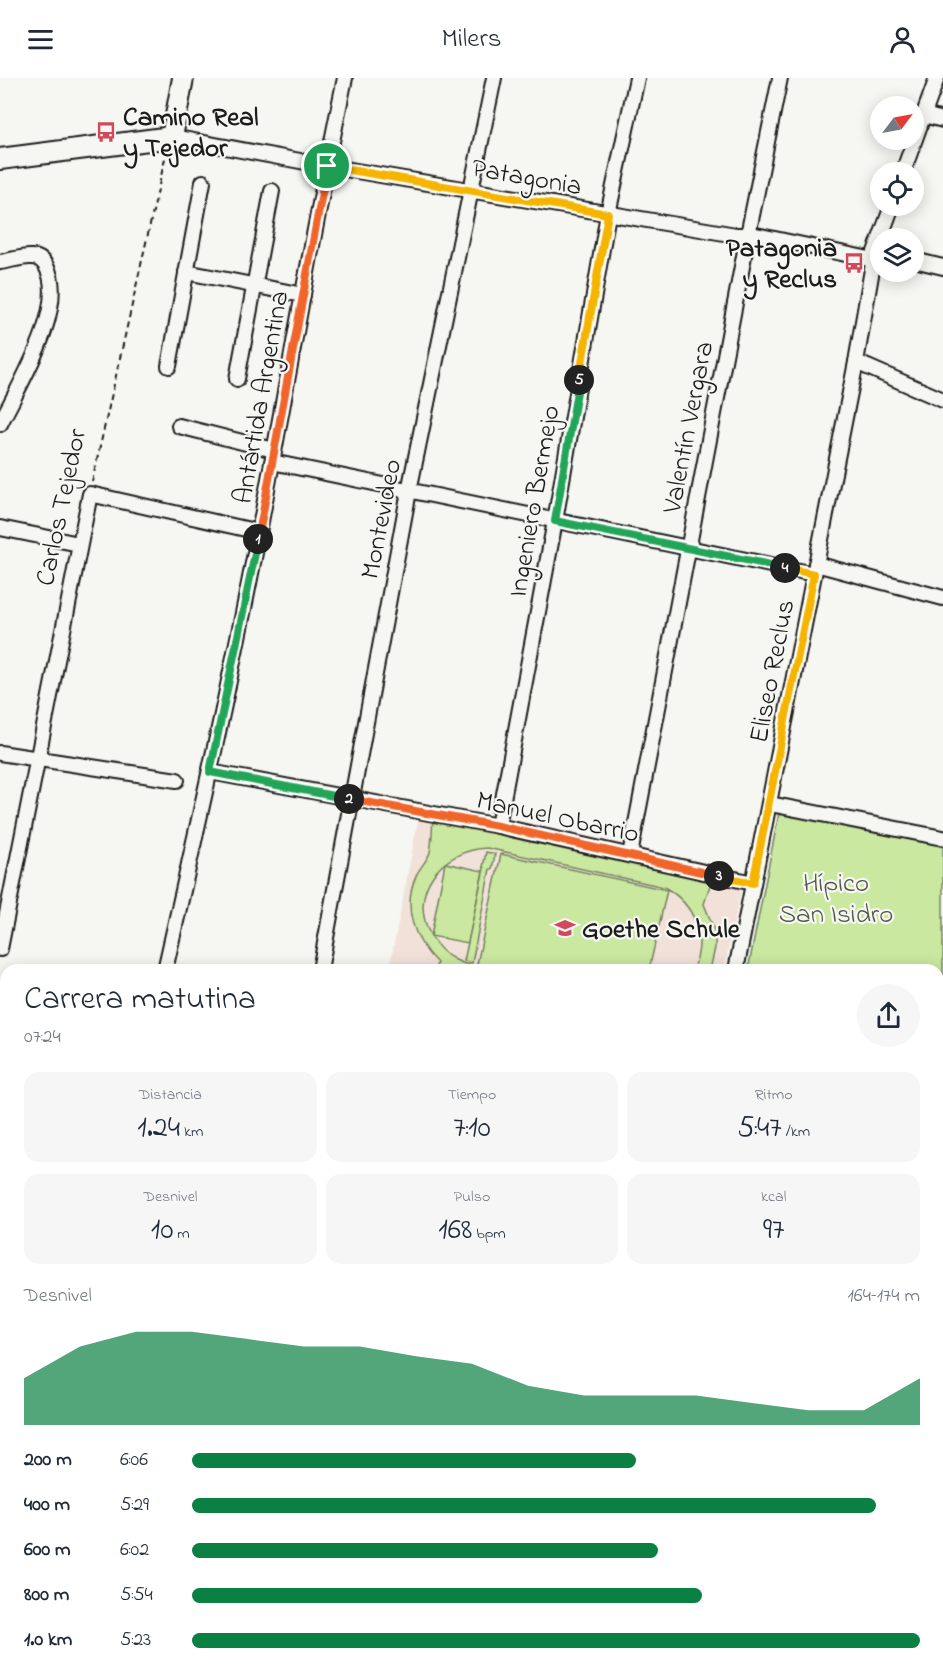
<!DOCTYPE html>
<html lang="es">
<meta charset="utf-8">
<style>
:root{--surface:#fff;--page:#f6f6f7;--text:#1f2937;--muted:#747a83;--accent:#0b8043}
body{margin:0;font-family:"Indie Flower",sans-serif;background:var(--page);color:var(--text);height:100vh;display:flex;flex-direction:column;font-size:22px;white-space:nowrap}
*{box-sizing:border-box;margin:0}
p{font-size:20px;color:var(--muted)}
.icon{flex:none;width:33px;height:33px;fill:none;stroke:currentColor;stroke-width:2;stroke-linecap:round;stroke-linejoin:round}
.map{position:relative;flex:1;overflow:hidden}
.sheet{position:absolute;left:0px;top:886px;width:944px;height:712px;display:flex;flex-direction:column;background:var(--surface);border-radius:18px 18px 0 0;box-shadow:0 3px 15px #0003}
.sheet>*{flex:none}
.needle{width:39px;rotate:58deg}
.buttons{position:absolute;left:870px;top:18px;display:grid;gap:12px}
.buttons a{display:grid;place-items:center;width:54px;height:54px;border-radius:50%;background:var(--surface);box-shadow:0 3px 15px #0003;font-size:30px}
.pin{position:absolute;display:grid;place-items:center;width:51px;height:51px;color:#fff;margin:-26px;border:3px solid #fff;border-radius:50%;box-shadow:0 2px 6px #0007}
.km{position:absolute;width:30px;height:30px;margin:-15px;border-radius:50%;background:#222;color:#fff;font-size:16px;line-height:30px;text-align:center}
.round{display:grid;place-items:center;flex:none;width:63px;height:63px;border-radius:32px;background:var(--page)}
.summary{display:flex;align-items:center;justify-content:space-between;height:102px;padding:0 24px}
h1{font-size:33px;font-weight:600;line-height:45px}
.metrics{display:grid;grid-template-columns:repeat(3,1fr);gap:9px;height:102px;padding:6px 24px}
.metrics div{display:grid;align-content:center;border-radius:15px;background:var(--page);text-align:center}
.metrics b{font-size:30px;font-weight:600}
.metrics small{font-size:16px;font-weight:400}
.metrics p{font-size:16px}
.chart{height:168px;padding:12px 24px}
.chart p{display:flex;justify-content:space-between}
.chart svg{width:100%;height:108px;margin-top:6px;fill:var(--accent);opacity:.7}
ul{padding:0 24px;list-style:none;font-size:20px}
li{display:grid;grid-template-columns:96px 72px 1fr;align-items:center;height:45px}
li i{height:15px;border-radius:8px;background:var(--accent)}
header{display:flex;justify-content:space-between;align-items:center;height:78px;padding:0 24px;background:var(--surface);font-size:27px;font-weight:600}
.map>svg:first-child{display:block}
.built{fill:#f2e1d9}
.green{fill:#cae8a0;stroke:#73825e;stroke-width:1.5}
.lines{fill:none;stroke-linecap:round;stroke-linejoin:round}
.lane-casing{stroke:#1c1c1c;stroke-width:11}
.street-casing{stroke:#1c1c1c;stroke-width:18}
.secondary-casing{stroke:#1c1c1c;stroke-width:24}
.path{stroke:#1c1c1c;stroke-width:2;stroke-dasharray:6 4.5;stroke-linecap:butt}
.lane{stroke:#f6f6f2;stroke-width:7}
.street{stroke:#f6f6f2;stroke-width:14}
.secondary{stroke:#f6f6f2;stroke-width:20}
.split-1-casing{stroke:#fff;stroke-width:12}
.split-2-casing{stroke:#fff;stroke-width:12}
.split-3-casing{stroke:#fff;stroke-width:12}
.split-4-casing{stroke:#fff;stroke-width:12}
.split-5-casing{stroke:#fff;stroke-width:12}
.split-6-casing{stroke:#fff;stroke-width:12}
.split-1{stroke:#f0652b;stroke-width:8}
.split-2{stroke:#22a559;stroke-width:8}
.split-3{stroke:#f0652b;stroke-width:8}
.split-4{stroke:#f5b400;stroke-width:8}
.split-5{stroke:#22a559;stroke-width:8}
.split-6{stroke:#f5b400;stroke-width:8}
.labels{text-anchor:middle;stroke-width:4.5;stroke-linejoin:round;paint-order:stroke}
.poi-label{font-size:27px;font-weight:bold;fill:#1c1c1c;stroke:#f6f6f2;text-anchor:start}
.street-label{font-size:27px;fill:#1c1c1c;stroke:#f6f6f2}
.park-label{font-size:27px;fill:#505944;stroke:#f6f6f2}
</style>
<header><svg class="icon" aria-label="menu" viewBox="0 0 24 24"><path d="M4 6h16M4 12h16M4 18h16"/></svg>Milers<svg class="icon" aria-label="person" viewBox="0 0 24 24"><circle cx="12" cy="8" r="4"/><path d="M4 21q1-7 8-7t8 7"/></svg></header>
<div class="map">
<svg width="943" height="1598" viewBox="0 0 943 1598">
<rect width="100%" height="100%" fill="#f6f6f2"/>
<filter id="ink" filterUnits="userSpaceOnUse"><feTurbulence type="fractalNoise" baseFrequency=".0167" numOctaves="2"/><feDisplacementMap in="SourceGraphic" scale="12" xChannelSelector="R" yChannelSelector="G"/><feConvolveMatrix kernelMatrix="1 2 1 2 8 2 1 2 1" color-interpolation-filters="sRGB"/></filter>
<g filter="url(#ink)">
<g class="built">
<polygon points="419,738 742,807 724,892 389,892"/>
<polygon points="938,955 943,956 943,1143 938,1142"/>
</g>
<g class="green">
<polygon points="779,735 943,768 943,942 938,941 938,892 748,892"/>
<path d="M433 741 712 801 704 826 715 854V870L710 892H693C707 859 696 827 664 809L487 770C441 772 407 814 431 858L445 785 483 793 468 865 431 858C444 881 463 887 488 892H435L437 885C414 862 402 830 416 798 419 790 428 782 430 774 432 764 432 752 433 741Z"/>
<polygon points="486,774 495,776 492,791 490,791 472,885 464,883 484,790 483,789"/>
<polygon points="501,776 667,812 649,892 509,892 477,886"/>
</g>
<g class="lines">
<g class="lane-casing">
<polyline id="lane" points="938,1128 943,1129"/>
</g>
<g class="street-casing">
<g id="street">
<polyline points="924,37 943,42"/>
<polyline points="172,59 327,88 736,157 756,157 874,182"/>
<polyline points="903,94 937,0"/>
<polyline points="914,182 943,189"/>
<path d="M0 184C10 183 22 178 32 179 38 179 43 183 46 188 69 228 18 309 0 346"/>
<polyline points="186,194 303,217"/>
<polyline points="856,284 943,322"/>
<polyline points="169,288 203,104"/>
<polyline points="237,301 272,113"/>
<polyline points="179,348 274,372"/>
<polyline points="272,384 814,496"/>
<polyline points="0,450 79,466"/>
<polyline points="816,486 943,520"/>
<polyline points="0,675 177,702"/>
<polyline points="210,694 498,748 753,805"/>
<polyline points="770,726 943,760"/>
<polyline points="498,748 555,443 608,136 637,0"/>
<polyline points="630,777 748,157 780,0"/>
<polyline points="0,871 90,416 259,454"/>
<path d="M165 892C198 747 231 601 259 454 288 303 313 151 345 0"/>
<polyline points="320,892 409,413 494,0"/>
<polyline points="736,892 856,284 875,174 892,128"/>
<polyline points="938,947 943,948"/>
<polyline points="0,953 6,955"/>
<polyline points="0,1122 6,1123"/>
<polyline points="938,1160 943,1161"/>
<polyline points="0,1267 6,1268"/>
<polyline points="938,1307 943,1308"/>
<polyline points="938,1427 943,1428"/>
<polyline points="545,1593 567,1598"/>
<polyline points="703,1593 727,1598"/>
<polyline points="23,1598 24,1593"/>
<polyline points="598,1598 599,1593"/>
<polyline points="823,1598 824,1593"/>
</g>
</g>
<g class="secondary-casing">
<polyline id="secondary" points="0,81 172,59 183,0"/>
</g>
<polyline class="path" points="92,404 166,76"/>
<use href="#lane" class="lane"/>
<use href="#street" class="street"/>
<use href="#secondary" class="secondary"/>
</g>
</g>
<g class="lines" filter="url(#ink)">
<g class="split-1-casing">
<polyline id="split-1" points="258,461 327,88"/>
</g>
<g class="split-2-casing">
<polyline id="split-2" points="258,461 210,694 349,721"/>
</g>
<g class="split-3-casing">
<polyline id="split-3" points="349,721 498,748 719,798"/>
</g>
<g class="split-4-casing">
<polyline id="split-4" points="719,798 753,805 814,496 785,490"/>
</g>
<g class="split-5-casing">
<polyline id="split-5" points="579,302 555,443 785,490"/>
</g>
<g class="split-6-casing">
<polyline id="split-6" points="327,88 608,136 579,302"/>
</g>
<use href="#split-1" class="split-1"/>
<use href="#split-2" class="split-2"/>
<use href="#split-3" class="split-3"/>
<use href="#split-4" class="split-4"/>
<use href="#split-5" class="split-5"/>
<use href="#split-6" class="split-6"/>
</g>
<defs>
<g id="bus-bare" transform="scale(1.62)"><path d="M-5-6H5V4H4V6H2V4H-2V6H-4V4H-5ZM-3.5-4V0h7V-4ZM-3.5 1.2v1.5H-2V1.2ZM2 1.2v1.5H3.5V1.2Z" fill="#d1495b" stroke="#f6f6f2" stroke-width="2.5" paint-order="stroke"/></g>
<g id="school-bare" transform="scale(1.62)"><path d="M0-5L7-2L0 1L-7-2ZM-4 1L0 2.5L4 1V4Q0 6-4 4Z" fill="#d1495b" stroke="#f6f6f2" stroke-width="2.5" paint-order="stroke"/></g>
</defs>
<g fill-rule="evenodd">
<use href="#bus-bare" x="106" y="54"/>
<use href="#bus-bare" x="854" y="185"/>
<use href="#school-bare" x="565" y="850"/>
</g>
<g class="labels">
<g class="poi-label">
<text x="123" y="47">Camino Real<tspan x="123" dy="31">y Tejedor</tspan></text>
<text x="837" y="178" text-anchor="end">Patagonia<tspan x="837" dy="31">y Reclus</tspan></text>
<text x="582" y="859">Goethe Schule</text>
</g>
<g class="street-label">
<text transform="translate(527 98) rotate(10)" y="9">Patagonia</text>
<text transform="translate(260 319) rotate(-80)" y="9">Antártida Argentina</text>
<text transform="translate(687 349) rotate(-79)" y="9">Valentín Vergara</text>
<text transform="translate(533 423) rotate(-80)" y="9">Ingeniero Bermejo</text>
<text transform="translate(60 429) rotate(-78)" y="9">Carlos Tejedor</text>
<text transform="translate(380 441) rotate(-79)" y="9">Montevideo</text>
<text transform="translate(771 593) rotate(-79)" y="9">Eliseo Reclus</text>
<text transform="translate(558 738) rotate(12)" y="9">Manuel Obarrio</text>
</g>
<g class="park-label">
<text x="836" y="813">Hípico<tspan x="836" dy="31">San Isidro</tspan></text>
</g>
</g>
</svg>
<div class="buttons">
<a><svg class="needle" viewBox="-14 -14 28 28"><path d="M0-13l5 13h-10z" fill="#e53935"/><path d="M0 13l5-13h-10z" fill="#747a83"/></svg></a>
<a><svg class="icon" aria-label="locate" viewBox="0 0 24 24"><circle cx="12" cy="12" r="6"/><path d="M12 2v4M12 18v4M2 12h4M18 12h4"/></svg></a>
<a><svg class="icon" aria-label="layers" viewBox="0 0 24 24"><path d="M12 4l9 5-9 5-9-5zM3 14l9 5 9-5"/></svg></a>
</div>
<div class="pin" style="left:327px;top:88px;background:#1e9e55"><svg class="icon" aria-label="arrive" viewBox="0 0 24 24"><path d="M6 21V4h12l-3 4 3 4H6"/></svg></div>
<b class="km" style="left:258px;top:461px">1</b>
<b class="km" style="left:349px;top:721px">2</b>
<b class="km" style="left:719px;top:798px">3</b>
<b class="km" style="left:785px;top:490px">4</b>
<b class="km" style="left:579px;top:302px">5</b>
<section class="sheet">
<div class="summary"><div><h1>Carrera matutina</h1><p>07:24</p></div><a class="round"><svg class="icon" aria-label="share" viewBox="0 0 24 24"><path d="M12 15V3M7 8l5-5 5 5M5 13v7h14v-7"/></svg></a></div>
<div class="metrics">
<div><p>Distancia</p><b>1.24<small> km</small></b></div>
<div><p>Tiempo</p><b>7:10</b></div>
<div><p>Ritmo</p><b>5:47<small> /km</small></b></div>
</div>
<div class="metrics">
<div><p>Desnivel</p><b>10<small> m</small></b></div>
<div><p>Pulso</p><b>168<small> bpm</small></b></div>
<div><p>kcal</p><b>97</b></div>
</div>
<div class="chart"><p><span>Desnivel</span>164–174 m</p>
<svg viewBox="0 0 160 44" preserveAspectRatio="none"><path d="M0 44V25L10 12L20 6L30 6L40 9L50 12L60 12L70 16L80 19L90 28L100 32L110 32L120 32L130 35L140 38L150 38L160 25V44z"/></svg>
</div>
<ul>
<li><b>200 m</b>6:06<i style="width:61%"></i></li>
<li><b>400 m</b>5:29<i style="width:94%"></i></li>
<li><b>600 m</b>6:02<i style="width:64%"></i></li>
<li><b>800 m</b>5:54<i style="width:70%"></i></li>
<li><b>1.0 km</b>5:23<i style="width:100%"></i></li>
</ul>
</section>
</div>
